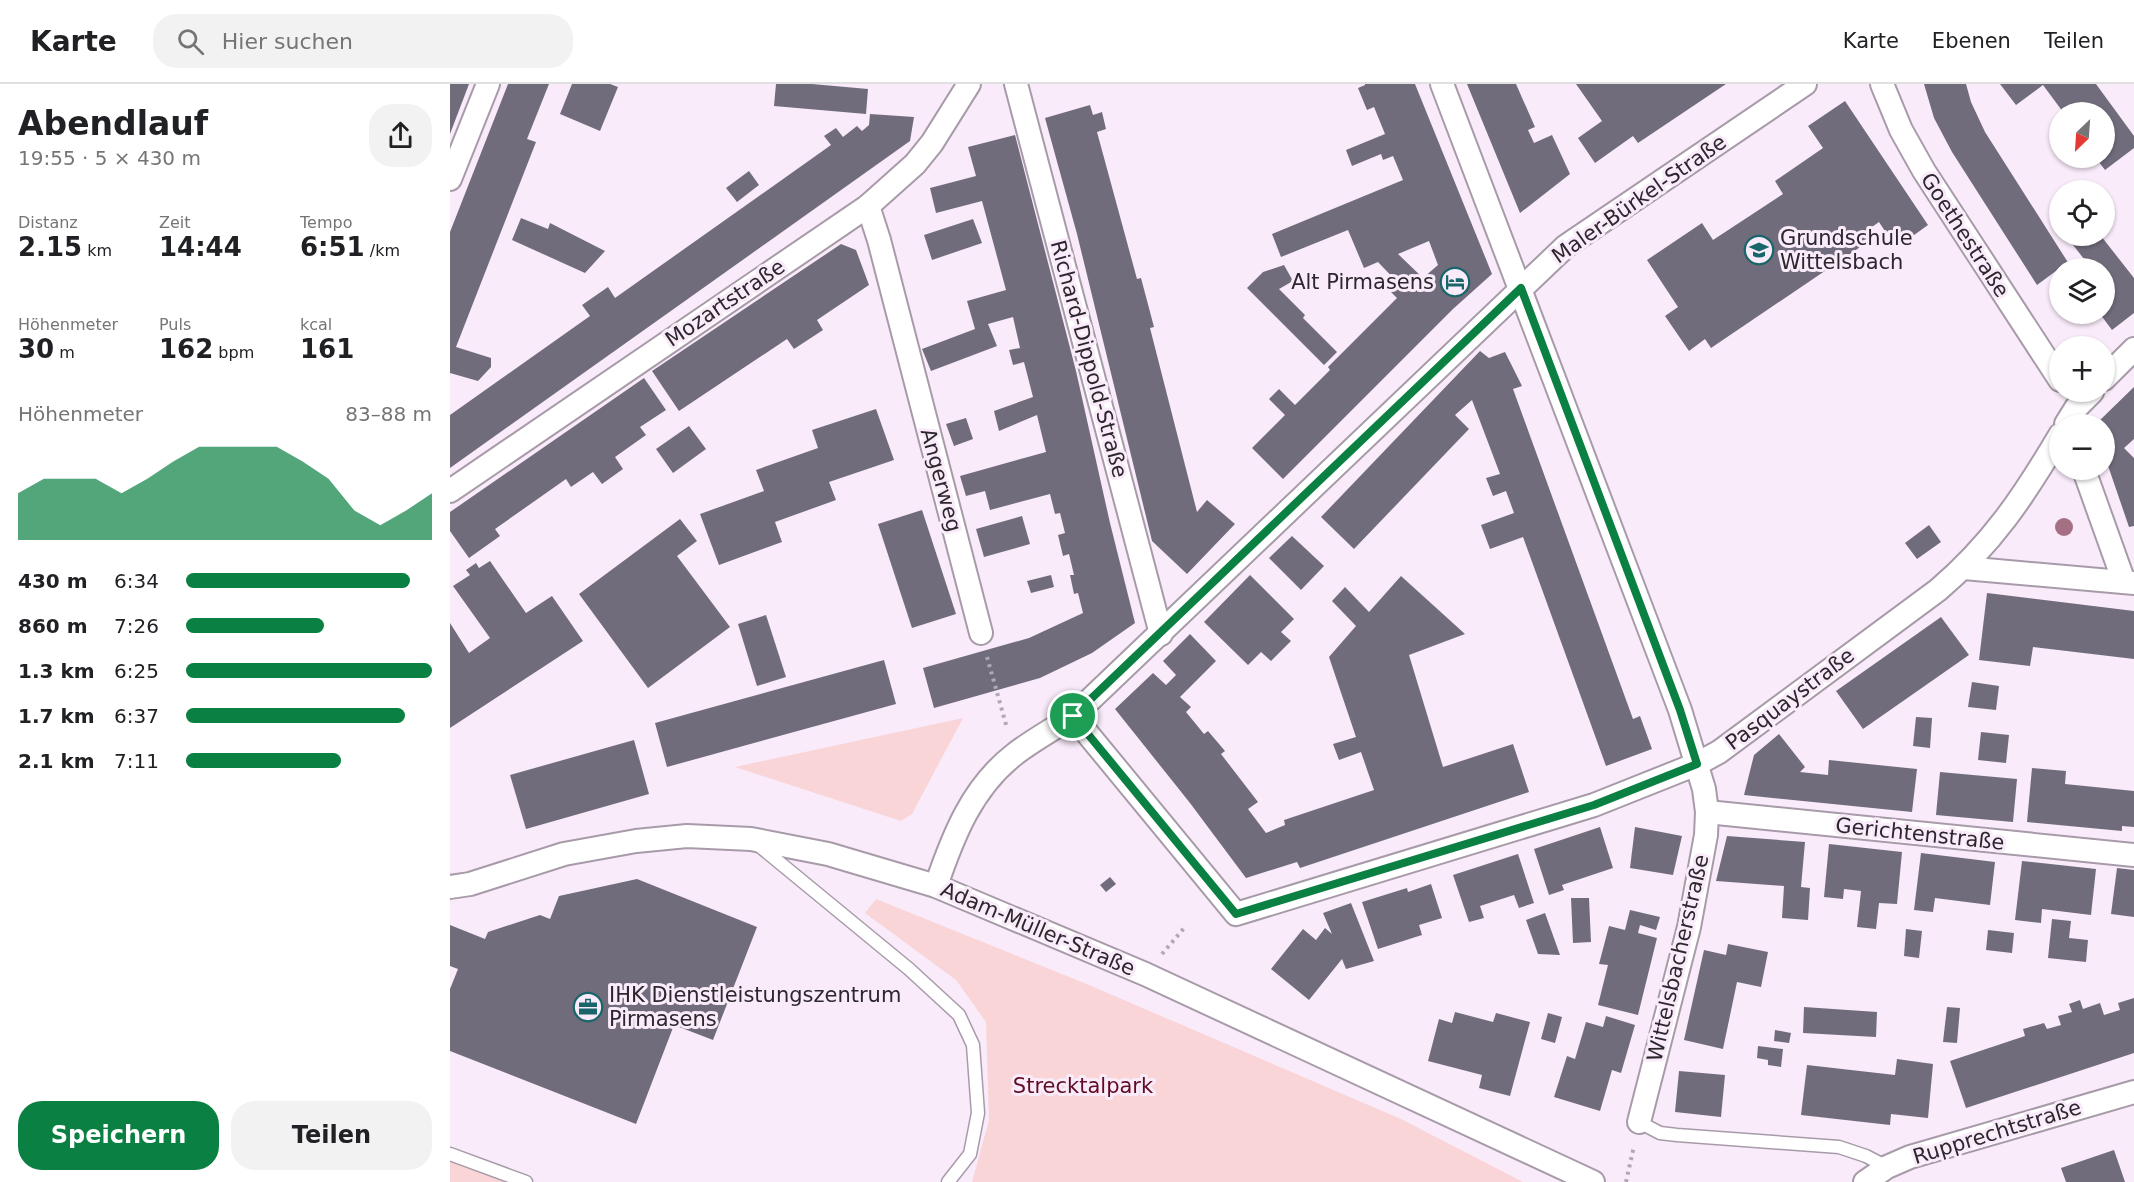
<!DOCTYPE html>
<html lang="de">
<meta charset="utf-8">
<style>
:root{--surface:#fff;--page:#f2f2f2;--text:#202124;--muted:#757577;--line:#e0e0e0;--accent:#0b8043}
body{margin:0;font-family:"DejaVu Sans",sans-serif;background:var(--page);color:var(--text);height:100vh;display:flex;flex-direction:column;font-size:22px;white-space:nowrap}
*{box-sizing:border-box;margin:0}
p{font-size:20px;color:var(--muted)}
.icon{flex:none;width:33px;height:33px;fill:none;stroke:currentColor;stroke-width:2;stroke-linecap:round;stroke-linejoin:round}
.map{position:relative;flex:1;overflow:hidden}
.details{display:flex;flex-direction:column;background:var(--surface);width:450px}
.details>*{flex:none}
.needle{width:39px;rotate:205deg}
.buttons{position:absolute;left:1599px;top:18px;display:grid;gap:12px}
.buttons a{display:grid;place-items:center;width:66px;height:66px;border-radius:50%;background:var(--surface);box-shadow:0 2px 4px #0004;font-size:30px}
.pin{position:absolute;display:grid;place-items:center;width:51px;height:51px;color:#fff;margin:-26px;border:3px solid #fff;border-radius:50%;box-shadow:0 2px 6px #0007}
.round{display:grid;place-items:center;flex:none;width:63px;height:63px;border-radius:24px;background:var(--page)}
.overview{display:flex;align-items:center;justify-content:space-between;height:102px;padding:0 18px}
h1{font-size:33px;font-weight:800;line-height:45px}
.metrics{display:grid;grid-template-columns:repeat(3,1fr);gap:9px;height:102px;padding:6px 18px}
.metrics div{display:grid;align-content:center}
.metrics b{font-size:26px;font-weight:800}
.metrics small{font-size:16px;font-weight:400}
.metrics p{font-size:16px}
.chart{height:168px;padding:12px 18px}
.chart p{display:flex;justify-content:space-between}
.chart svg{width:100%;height:108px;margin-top:6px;fill:var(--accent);opacity:.7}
.button{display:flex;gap:12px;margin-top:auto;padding:12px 18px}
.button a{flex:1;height:69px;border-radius:24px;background:var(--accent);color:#fff;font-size:24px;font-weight:800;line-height:69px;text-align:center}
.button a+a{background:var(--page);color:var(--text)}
ul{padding:0 18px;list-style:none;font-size:20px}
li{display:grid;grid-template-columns:96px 72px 1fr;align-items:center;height:45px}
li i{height:15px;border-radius:8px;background:var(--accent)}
header{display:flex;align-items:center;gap:36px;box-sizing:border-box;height:84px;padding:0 30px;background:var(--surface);border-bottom:2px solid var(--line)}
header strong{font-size:28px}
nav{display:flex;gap:33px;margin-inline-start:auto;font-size:21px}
.search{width:420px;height:54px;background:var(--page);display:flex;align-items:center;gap:15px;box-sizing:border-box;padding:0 21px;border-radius:24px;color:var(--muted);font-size:22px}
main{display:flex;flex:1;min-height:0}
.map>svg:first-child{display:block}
.green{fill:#f9d5d8}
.building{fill:#716c7c;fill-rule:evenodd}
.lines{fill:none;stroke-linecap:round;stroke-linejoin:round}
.service-casing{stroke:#a89ba9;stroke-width:15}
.minor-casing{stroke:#a89ba9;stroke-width:26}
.path{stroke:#b2a7b3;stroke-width:4;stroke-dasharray:3 4.5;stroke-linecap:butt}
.service{stroke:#fff;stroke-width:12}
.minor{stroke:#fff;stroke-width:22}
.tree{fill:#a57083}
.route-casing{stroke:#fff;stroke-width:12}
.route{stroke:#0b8043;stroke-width:8}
.labels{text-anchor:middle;stroke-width:6;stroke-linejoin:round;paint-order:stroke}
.street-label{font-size:21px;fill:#2c272d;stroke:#f9ebfa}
.poi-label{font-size:21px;fill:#2c272d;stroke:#f9ebfa;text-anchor:start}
.park-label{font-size:21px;fill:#610c22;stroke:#f9ebfa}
</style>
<header>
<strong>Karte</strong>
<div class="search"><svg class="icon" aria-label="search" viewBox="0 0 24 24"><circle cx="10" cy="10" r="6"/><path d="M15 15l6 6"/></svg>Hier suchen</div>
<nav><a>Karte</a><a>Ebenen</a><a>Teilen</a></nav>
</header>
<main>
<section class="details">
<div class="overview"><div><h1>Abendlauf</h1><p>19:55 · 5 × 430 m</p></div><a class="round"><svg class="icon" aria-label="share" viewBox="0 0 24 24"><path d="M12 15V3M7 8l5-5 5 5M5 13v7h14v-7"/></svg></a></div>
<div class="metrics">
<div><p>Distanz</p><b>2.15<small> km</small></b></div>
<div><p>Zeit</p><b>14:44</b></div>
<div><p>Tempo</p><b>6:51<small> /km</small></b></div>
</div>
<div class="metrics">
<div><p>Höhenmeter</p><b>30<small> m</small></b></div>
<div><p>Puls</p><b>162<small> bpm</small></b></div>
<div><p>kcal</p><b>161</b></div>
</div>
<div class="chart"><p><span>Höhenmeter</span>83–88 m</p>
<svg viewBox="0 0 160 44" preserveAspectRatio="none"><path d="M0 44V25L10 19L20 19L30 19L40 25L50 19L60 12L70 6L80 6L90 6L100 6L110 12L120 19L130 32L140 38L150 32L160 25V44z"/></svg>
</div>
<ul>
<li><b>430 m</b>6:34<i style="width:91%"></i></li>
<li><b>860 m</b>7:26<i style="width:56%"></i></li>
<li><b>1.3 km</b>6:25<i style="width:100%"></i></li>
<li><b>1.7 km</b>6:37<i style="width:89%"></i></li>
<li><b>2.1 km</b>7:11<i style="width:63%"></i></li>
</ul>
<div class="button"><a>Speichern</a><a>Teilen</a></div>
</section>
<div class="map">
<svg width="1684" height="1098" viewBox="0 0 1684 1098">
<rect width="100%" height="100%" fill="#f9ebfa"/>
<g class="green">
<polygon points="513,634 462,730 451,737 285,683"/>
<polygon points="426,815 639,901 951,1035 1073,1098 522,1098 539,1036 536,938 506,896 415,829"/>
<polygon points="0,1077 58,1098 0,1098"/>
</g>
<g class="building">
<polygon points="0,0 19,0 0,50"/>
<polygon points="58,0 99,0 77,55 86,58 6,263 41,274 41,283 28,297 0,289 0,148"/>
<polygon points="122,0 160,0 168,3 150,47 110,30"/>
<polygon points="326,0 362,0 418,5 416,30 324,22"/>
<path d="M915 0H965L1042 190 1003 225 833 395 802 364 835 331 819 315 829 305 845 321 880 286 878 283 947 214 941 208 949 200 928 178 914 184 898 146 831 173 822 150 953 96 943 72 933 76 931 70 902 82 896 66 935 50 924 23 917 26 908 4 915 1ZM979 157 988 181 973 194 948 170Z"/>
<polygon points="1017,0 1066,0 1085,43 1078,46 1084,59 1102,51 1120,90 1070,129"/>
<polygon points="1126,0 1276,0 1188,59 1183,52 1145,79 1128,54 1152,37"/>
<polygon points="1474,0 1516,0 1521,18 1535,48 1619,180 1610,184 1587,201 1502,68 1484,34"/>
<polygon points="1550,0 1646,0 1684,52 1684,64 1655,86 1646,74 1654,74 1654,28 1613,28 1593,1 1566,21"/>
<polygon points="1395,17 1478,141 1446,164 1429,138 1422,143 1428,151 1261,264 1255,255 1239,267 1215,232 1228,223 1197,176 1252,139 1263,156 1333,110 1325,97 1373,64 1358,42"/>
<polygon points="640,21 643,31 652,28 656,45 647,48 687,195 691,194 704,243 700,244 747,428 757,416 785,440 737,490 702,457 627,150 595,34"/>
<polygon points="420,30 464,33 460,57 0,384 0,331 140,232 132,221 158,203 165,214 381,61 374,52 386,44 393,53 407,42 412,47 419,41"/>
<polygon points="565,51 626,287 660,439 685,539 642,569 590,594 484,624 473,584 579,554 633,529 628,509 624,510 620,491 624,491 619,470 613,472 608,451 615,449 610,429 605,430 600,410 540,426 535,407 516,412 510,392 596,368 587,331 549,347 544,327 583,313 574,278 563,281 559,266 570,264 563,233 538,240 547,262 481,287 472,265 525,245 517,217 556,206 532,117 486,129 480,104 526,92 518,63"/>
<polygon points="299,87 309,101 287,118 276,104"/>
<polygon points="71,134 98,145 100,139 155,167 135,189 62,156"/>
<polygon points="523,135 532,159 482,176 474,151"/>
<polygon points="1616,152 1651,152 1684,194 1684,229 1662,246 1650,230 1654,230 1654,217 1662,211 1654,202 1654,184 1641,184"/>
<polygon points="391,160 406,166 419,201 367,236 373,246 344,265 337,255 229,327 202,287"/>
<polygon points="834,181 843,197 829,205 855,231 853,234 887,268 874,281 797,204 813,188"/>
<polygon points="1030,267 1039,274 1055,268 1072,302 1063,305 1183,635 1190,632 1202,665 1156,682 1073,453 1040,465 1031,441 1064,429 1056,407 1043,412 1036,394 1050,390 1022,316 1005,331 1019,345 904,465 871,433"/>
<polygon points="194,294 216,326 190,343 196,351 165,373 173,385 152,400 143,388 121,403 116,395 45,445 50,452 19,474 0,447 0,428"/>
<polygon points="1684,303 1684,355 1674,364 1684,374 1684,442 1679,443 1654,370 1660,363 1654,356 1661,351 1654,344 1654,340 1648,338"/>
<polygon points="426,325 444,376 379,398 386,416 325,438 332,458 269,481 250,430 314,407 306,386 368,364 362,346"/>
<polygon points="516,334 523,355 504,362 496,340"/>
<polygon points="239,342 256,365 223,389 206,365"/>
<polygon points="472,426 506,530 462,544 428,440"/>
<polygon points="572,432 580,460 534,473 526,445"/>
<polygon points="230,435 247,457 227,472 280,543 198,604 129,510"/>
<polygon points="1479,441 1491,458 1467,475 1455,459"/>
<polygon points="842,452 874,482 851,506 819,474"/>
<polygon points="40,477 76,529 102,512 133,557 0,644 0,539 19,569 40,554 3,502 20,491 16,486 26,479 29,484"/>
<polygon points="601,491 604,503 581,509 577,497"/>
<polygon points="800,491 844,535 831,548 841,557 821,577 811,568 798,581 754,538"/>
<polygon points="951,492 1015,550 959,571 993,683 1063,660 1079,708 850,784 847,778 796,794 740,719 665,625 703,589 716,601 726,591 713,577 740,550 766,577 730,613 741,623 736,628 754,650 758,647 775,667 771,670 808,718 798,725 816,749 835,741 834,736 924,706 911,668 889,676 883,660 906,653 879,573 906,542 882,517 895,503 919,528"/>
<polygon points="1537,509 1684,527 1684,575 1583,563 1580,582 1529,576"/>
<polygon points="316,531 336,593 307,602 288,540"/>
<polygon points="1491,533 1519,571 1413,645 1386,607"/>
<polygon points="434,576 446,620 217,683 205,639"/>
<polygon points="1522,598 1549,602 1546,626 1518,623"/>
<polygon points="1466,633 1482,634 1480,664 1463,662"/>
<polygon points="1531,648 1559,651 1556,679 1528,676"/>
<polygon points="1329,650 1355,683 1350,688 1378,691 1379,676 1467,685 1462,728 1294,711 1304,671"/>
<polygon points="184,656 199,710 76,745 60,691"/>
<polygon points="1582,684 1616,687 1615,700 1684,707 1684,743 1672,742 1672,747 1577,738"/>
<polygon points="1490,688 1567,695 1563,738 1486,731"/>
<polygon points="1150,743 1163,784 1112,801 1114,806 1099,811 1084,765"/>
<polygon points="1185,743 1232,752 1223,791 1180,784"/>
<polygon points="1277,752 1355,758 1351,803 1360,804 1358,836 1332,834 1334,802 1266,797"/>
<polygon points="1379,760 1452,768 1447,820 1429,819 1426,845 1407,843 1411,807 1394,805 1393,815 1374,813"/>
<polygon points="1471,769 1545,778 1540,821 1485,814 1483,828 1464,826"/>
<polygon points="1068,770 1084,819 1069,824 1064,811 1030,822 1034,834 1019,838 1003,791"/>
<polygon points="1572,777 1646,785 1641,831 1592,825 1591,839 1565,836"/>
<polygon points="1667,784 1684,786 1684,833 1661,830"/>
<polygon points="660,793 666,800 656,808 650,801"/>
<polygon points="187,795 307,843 263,956 224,941 186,1040 0,967 0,905 8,885 0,882 0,841 35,855 38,848 90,831 100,835 109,812"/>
<polygon points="981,800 992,834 969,841 972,851 928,865 912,818 957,804 958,808"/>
<polygon points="1121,814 1139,814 1141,858 1123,859"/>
<polygon points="901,819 924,877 896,885 892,875 859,916 821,885 853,845 866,856 875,844 882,850 873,829"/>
<polygon points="1180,826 1210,833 1206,846 1190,841 1188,849 1207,854 1188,931 1148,921 1158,881 1149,880 1159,842 1175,846"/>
<polygon points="1095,829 1110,871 1088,870 1076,836"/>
<polygon points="1602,835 1621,837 1619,854 1638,856 1636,878 1598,874"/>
<polygon points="1456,845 1472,847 1469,874 1454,872"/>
<polygon points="1538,846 1564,849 1562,869 1536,866"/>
<polygon points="1278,860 1318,868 1311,903 1287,898 1273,965 1234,956 1254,866 1276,871"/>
<polygon points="1684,914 1684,969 1516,1024 1500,977 1575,952 1573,945 1594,939 1597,945 1611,941 1608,932 1622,928 1619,920 1630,916 1633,925 1650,919 1654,931 1670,926 1668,919"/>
<polygon points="1354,923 1427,928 1426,953 1353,949"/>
<polygon points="1497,923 1510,924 1507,959 1493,958"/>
<polygon points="1005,928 1043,938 1046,929 1080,938 1060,1012 1029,1004 1032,991 978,977 989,935 1002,939"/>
<polygon points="1098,929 1112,933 1105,959 1091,955"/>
<polygon points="1156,932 1185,941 1171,989 1162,986 1150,1027 1104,1013 1117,972 1125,975 1136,938 1153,943"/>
<polygon points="1325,946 1341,949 1339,959 1324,957"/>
<polygon points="1308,962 1333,965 1331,983 1318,981 1318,976 1307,974"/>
<polygon points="1447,975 1483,980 1478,1034 1441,1030 1440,1041 1351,1031 1357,981 1445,991"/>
<polygon points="1229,987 1275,991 1271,1033 1225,1028"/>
<polygon points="1664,1066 1675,1098 1616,1098 1611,1084"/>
</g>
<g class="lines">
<g class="service-casing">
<g id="service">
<polyline points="307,760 459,885 509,931 523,961 528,1029 520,1070 498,1098"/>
<polyline points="1189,1038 1210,1049 1227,1051 1389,1063 1416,1072 1437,1083"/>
<polyline points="0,1070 76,1098"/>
</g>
</g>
<g class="minor-casing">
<g id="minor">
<polyline points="566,0 711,550"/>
<polyline points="992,0 1230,626 1254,705 1257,728 1256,751 1239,843 1189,1038"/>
<polyline points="1432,0 1451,46 1474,87 1610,296"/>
<polyline points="0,95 38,0"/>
<polyline points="418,122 429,156 531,549"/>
<polyline points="1654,295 1684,265"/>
<polyline points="1616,340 1626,324 1642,308"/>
<polyline points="1634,386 1674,498"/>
<polyline points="0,407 418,122 465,80 482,59 519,0"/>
<polyline points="1514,484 1684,499"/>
<path d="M623 632 786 830 1144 721 1247 680 1269 668 1488 506C1542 460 1574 412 1610 351"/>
<polyline points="1257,728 1684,771"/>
<path d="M486 802C503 752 522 703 565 670 583 656 604 645 623 632L1116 162 1355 0"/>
<polyline points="0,803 20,800 114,770 186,757 237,752 301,755 378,770 486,802 695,890 1143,1098"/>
<polyline points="1415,1098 1437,1083 1460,1073 1684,1008"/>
</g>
</g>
<g class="path">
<polyline points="537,573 557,644"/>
<polyline points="712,870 735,843"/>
<polyline points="1176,1098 1184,1062"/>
</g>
<use href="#service" class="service"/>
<use href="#minor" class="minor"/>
</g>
<circle class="tree" cx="1614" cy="443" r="9"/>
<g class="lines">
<g class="route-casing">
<polygon id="route" points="1071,204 1230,626 1247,680 1144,721 786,830 623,632"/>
</g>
<use href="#route" class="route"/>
</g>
<defs>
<g id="school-ring" transform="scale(1.5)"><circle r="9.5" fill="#f9ebfa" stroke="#186669" stroke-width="1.5"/><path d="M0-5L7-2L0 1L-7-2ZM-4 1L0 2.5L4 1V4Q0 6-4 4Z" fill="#186669"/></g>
<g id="hotel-ring" transform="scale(1.5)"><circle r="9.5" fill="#f9ebfa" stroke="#186669" stroke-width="1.5"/><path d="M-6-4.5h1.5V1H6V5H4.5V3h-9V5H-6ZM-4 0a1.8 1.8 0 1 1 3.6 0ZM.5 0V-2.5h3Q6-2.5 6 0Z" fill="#186669"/></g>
<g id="office-ring" transform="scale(1.5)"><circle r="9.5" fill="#f9ebfa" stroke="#186669" stroke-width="1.5"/><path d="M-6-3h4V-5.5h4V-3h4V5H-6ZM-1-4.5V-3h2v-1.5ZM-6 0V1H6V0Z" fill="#186669"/></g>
</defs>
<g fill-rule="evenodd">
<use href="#school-ring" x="1309" y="166"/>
<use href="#hotel-ring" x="1005" y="198"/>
<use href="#office-ring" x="138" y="923"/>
</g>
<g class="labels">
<g class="street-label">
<text transform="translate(1189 115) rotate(-35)" y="7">Maler-Bürkel-Straße</text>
<text transform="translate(1515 151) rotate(57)" y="7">Goethestraße</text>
<text transform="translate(275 219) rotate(-34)" y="7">Mozartstraße</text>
<text transform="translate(639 275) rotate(75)" y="7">Richard-Dippold-Straße</text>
<text transform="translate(491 396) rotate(75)" y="7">Angerweg</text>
<text transform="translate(1340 615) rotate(-37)" y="7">Pasquaystraße</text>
<text transform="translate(1470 750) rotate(6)" y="7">Gerichtenstraße</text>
<text transform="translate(588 845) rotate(23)" y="7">Adam-Müller-Straße</text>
<text transform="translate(1228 874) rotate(-77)" y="7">Wittelsbacherstraße</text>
<text transform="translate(1547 1048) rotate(-17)" y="7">Rupprechtstraße</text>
</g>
<g class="poi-label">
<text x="1330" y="161">Grundschule<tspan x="1330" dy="24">Wittelsbach</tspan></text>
<text x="984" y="205" text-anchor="end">Alt Pirmasens</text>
<text x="159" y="918">IHK Dienstleistungszentrum<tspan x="159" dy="24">Pirmasens</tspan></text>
</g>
<g class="park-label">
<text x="633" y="1009">Strecktalpark</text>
</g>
</g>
</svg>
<div class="buttons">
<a><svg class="needle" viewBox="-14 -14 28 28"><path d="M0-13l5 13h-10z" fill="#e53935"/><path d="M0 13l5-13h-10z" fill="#757577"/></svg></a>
<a><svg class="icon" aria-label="locate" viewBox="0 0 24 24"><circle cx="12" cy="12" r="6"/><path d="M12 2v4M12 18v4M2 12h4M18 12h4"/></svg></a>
<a><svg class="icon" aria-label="layers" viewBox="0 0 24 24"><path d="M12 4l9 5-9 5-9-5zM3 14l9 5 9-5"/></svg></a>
<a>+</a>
<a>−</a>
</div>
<div class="pin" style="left:623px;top:632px;background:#1e9e55"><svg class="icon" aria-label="arrive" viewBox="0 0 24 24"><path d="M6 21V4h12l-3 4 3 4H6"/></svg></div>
</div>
</main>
